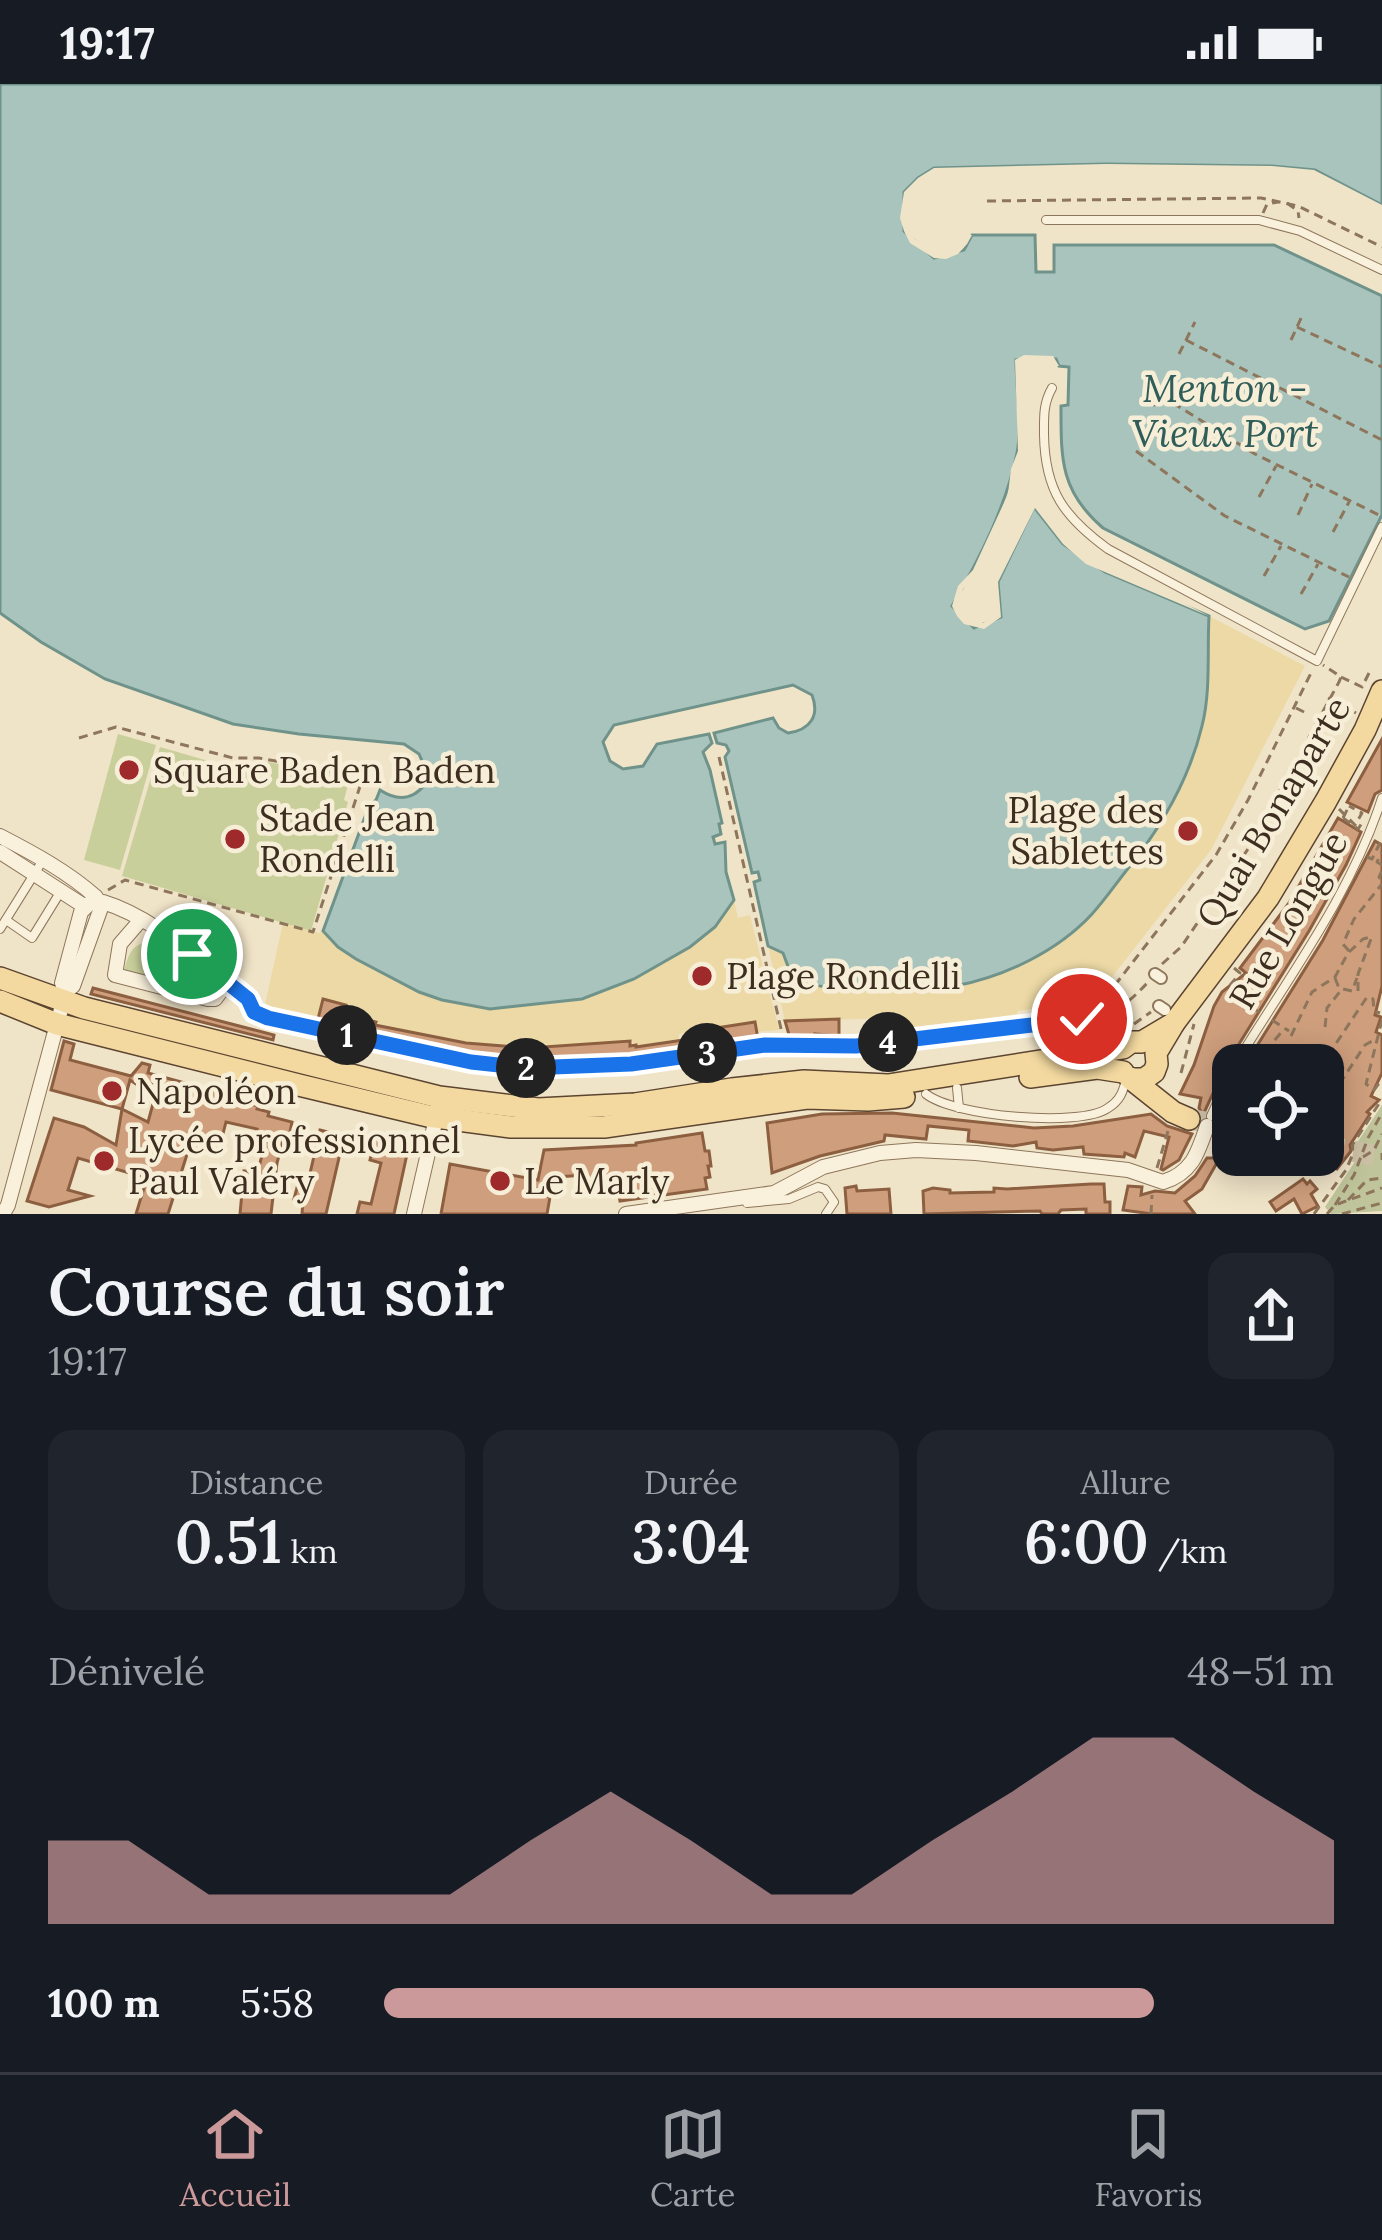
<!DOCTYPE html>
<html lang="fr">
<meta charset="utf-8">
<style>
:root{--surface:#171b24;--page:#20242c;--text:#f1f3f6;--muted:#9ea1a6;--line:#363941;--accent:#cc999b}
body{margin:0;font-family:Lora,serif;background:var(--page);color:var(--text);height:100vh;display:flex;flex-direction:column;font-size:45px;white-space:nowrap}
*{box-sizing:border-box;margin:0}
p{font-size:39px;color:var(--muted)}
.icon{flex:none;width:66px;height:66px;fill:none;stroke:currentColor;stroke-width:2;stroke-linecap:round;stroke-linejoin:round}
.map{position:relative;height:1130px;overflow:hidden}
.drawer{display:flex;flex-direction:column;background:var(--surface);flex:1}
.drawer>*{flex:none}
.fabs{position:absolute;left:1212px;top:960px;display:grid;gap:24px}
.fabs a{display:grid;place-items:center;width:132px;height:132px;border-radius:24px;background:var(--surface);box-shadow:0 6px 30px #0003;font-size:60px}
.pin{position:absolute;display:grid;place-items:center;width:102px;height:102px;color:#fff;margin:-51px;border:6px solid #fff;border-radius:50%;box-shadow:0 3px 12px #0007}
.km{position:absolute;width:60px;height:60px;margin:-30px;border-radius:50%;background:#222;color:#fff;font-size:33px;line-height:60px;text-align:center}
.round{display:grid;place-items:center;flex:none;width:126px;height:126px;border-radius:24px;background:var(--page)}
.head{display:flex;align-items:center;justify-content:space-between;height:204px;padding:0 48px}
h1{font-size:66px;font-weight:600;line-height:90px}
.metrics{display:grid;grid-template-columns:repeat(3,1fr);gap:18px;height:204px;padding:12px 48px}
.metrics div{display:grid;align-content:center;border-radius:24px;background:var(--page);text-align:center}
.metrics b{font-size:60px;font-weight:600}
.metrics small{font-size:33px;font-weight:400}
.metrics p{font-size:33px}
.chart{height:336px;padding:24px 48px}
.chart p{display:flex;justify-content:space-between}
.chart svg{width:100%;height:216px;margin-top:12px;fill:var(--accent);opacity:.7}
ul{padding:0 48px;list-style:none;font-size:39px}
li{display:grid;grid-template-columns:192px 144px 1fr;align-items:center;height:90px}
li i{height:30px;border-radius:15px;background:var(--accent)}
.status{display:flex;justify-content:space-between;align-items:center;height:84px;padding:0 60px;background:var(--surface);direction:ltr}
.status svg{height:33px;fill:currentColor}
.menu{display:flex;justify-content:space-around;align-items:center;height:168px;border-top:3px solid var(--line);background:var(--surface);font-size:33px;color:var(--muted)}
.menu a{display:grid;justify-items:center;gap:6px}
.menu .active{color:var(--accent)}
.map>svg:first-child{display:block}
.green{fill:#c9cf9b}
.sand{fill:#ecd9a5}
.cemetery{fill:#bfc49a}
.water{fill:#a9c4bc;stroke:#6f938a;stroke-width:3}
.pier{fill:#f0e4c8}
.building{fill:#cf9f7d;stroke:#8d5f41;stroke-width:3;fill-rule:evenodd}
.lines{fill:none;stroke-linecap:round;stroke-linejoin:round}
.primary-tunnel{stroke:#ccc0a6;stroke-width:21;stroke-dasharray:21 10;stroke-linecap:butt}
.service-casing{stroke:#8d765c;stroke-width:10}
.pedestrian-casing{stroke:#8d765c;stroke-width:14}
.minor-casing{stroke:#8d765c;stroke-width:16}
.primary-casing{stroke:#5b4430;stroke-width:24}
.path{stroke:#8d765c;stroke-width:3;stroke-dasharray:9 6;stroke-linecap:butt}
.service{stroke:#faf1dc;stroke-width:8}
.pedestrian{stroke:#faf1dc;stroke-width:10}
.minor{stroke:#faf1dc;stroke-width:14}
.primary{stroke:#f3d9a0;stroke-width:21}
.path-bridge{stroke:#8d765c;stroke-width:3;stroke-dasharray:9 6;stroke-linecap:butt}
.route-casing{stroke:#fff;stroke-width:24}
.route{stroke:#1a73e8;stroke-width:15}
.poi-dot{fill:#9e2a2b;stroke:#f7eed8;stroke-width:4.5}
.labels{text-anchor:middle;stroke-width:9;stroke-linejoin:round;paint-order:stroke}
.poi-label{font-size:36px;fill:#3d2e20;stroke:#f7eed8;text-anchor:start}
.street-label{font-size:36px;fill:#3d2e20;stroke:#f7eed8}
.water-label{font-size:39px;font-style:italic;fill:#2f5d5a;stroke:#f7eed8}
</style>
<div class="status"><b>19:17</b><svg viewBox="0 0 49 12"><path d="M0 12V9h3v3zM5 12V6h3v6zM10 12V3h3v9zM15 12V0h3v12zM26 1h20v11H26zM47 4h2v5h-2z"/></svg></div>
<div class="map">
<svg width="1382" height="1130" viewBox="0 0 1382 1130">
<rect width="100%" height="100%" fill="#f0e4c8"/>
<g class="green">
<polygon points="118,650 156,661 120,786 84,776"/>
<polygon points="160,663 257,691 262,677 350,693 344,716 348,718 311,847 122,792"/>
<path d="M154 857 206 892 212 903 211 911 124 887C129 867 133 859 154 857Z"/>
</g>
<g class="sand">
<polygon points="1209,532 1305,582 1211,766 1112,893 1092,903 1060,909 1062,921 1018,927 1017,930 897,948 897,934 785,937 768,862 783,869 792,893 808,900 984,895 1019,881 1061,857 1138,773 1168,729 1190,684 1204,636"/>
<path d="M734 816 738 834 750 831 779 946 756 948 754 939 679 950V955L639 962 630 957C546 964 463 967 382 941 358 933 344 931 324 915L317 939 264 925 283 839 319 849 323 847 338 863 356 875 396 896 634 895 690 863 715 843Z"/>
</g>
<polygon class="cemetery" points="1382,1021 1382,1127 1331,1130 1325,1123 1356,1076 1357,1059"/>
<path class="water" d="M0 0H1382V121L1315 86 1272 82 1106 80 934 84 918 94 904 108V147L934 174 964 166 972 151H1035L1036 188H1054V161H1274L1382 212V431L1329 537 1305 545 1103 444C1060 407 1061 375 1061 322L1068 321 1069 283 1059 282 1056 275 1016 276C1016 302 1022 344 1017 369 1006 423 980 474 952 522L974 544 1001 533 998 498 1034 423 1063 460 1105 488 1209 532C1207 567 1211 607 1202 642 1189 696 1161 744 1126 787 1115 801 1104 817 1092 830 1058 867 1004 893 955 902 941 905 925 904 909 905 870 906 828 910 792 893L783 869 768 862 754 798 760 796 758 788 752 789 725 673 729 667 726 661 717 659 714 649 773 634 779 644 788 649C810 646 820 632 812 611L793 601 614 641 603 658 610 677 623 685 643 682 657 660 709 650 712 659 703 668 710 686 722 739 719 740 721 750 713 753 715 760 725 758 726 788 734 816 715 843 690 863 634 895 582 915 490 925 442 916 419 908 356 875 338 863 323 847 369 722 376 716 380 706C400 719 418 715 429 693L419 670 404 660 299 650 233 640 105 595 41 558 0 529Z"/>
<g class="pier">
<polygon points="1106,80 1272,82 1314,86 1382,121 1382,127 1313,92 1271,88 1106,86 936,90 910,111 906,134 909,145 915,155 936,169 955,165 965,150 972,151 967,160 958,170 946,175 934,174 910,159 904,147 900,134 904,108 918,94 934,84"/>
<polygon points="1024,271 1053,272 1059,282 1053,282 1051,278 1022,279 1023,368 1017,387 1013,412 978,489 963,505 958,522 962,529 968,535 983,539 996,530 993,496 1029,420 1035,417 1068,456 1089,475 1129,491 1209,532 1086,480 1063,460 1035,424 998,498 1001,533 984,545 964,540 957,532 952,522 958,502 973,486 1008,410 1011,385 1018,367 1015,276"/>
</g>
<g class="building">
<polygon points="1382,655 1382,706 1375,710 1368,728 1347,718"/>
<polygon points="1338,734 1361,748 1346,781 1309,847 1226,981 1203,1031 1199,1024 1201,1014 1180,1010 1194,981 1214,922 1222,908 1246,889 1240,884 1289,819"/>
<polygon points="1375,757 1382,761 1382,902 1375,931 1381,933 1376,948 1382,951 1382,989 1371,1012 1379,1016 1367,1028 1370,1030 1350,1061 1351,1067 1337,1085 1323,1075 1323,1006 1332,1000 1331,987 1323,981 1245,981 1323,856"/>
<polygon points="93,904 274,951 273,956 91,910"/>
<polygon points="323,915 346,921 344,930 376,938 375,941 466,959 529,964 630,957 630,962 636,961 636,963 717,951 716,944 755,938 758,955 592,977 527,977 466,972 317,939"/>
<polygon points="839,935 839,952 815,950 816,957 790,954 785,937"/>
<path d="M64 957 74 960 70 976 131 992 142 979 150 981 148 989 233 1012 232 1015 258 1022 257 1025 269 1028 268 1032 292 1038 289 1053 284 1052 277 1079 271 1130H240L244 1087 255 1088 256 1082 259 1083 265 1059 254 1056 257 1045 226 1038 218 1069 190 1061 168 1130H136L147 1094 78 1074 68 1106 90 1112 49 1123 27 1117 54 1034 84 1043 116 1061 122 1025 51 1006ZM130 996 139 1002 159 998 148 1038 122 1025Z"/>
<polygon points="1233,1004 1233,1048 1228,1081 1218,1077 1202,1105 1185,1117 1195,1130 1152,1130 1123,1126 1128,1102 1142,1103 1141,1111 1155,1107 1175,1109 1195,1092 1207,1074 1214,1074 1221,1048 1217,1046 1217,1037"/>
<polygon points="892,1029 1034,1044 1073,1042 1151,1030 1167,1042 1192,1050 1179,1076 1163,1086 1161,1085 1169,1053 1144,1047 1135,1073 1125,1069 1124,1073 1084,1070 1083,1063 1053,1066 1037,1064 1036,1058 1013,1062 968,1057 969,1046 928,1042 926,1055 885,1051 884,1057 820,1072 772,1089 767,1039 822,1030"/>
<polygon points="320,1046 344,1052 326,1130 302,1130 303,1117 294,1115 299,1096 308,1098"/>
<polygon points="702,1049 705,1067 709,1067 711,1082 708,1082 710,1093 705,1094 707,1105 620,1117 618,1105 589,1107 588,1091 554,1093 551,1109 539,1110 550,1113 547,1130 441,1130 450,1080 538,1096 544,1066 636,1061 636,1059"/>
<polygon points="376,1052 399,1058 407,1070 394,1130 357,1130 360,1118 371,1120 381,1079 370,1076"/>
<polygon points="1303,1095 1307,1100 1310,1097 1317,1105 1311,1110 1318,1122 1302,1130 1294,1115 1276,1127 1270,1118"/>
<polygon points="1091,1100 1104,1100 1105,1118 1110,1118 1110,1130 1086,1130 1086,1125 1061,1126 1058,1130 1042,1130 1040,1127 924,1130 923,1107 933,1104 950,1106 950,1109 994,1108 994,1104 1007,1105"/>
<polygon points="856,1102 857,1107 889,1105 891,1130 847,1130 845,1104"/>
</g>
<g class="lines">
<g class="primary-tunnel">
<polyline points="1189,1035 1233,1043"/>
<polyline points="1323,1061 1382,1073"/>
</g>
<g class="service-casing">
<g id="service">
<polyline points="1046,136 1259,136 1300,147 1382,186"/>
<path d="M1052 304C1043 320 1044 333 1044 351 1045 407 1064 433 1108 465L1317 577 1382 443"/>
<polyline points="6,836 32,854 61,807"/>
<polyline points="0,845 43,776"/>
<path d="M1235 981C1287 895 1351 811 1382 714"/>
<polyline points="957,1004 959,1024"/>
<path d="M926 1010C953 1032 1080 1044 1108 1024 1121 1016 1123 1007 1127 993"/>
<polyline points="1211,1032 1233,984"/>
<polyline points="747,1119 789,1115 818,1103 825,1105 834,1118 826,1130"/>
</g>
</g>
<g class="pedestrian-casing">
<g id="pedestrian">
<polyline points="1155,890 1161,894"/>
<polyline points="1159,922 1165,926"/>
<polyline points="1323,993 1323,996"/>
</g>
</g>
<g class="minor-casing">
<g id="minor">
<path d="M0 752C33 769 68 788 96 813L81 828 62 899 66 907"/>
<polyline points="0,768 84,822"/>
<path d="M3 1130 8 1121 66 907 73 902 103 818C149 832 189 868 228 898L215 915H208L115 891 120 860 140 837"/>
<polyline points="414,1130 437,1030"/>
<path d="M626 1130 774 1109 823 1083 880 1069 916 1066 976 1069 1128 1086 1163 1098C1192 1089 1198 1069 1207 1042"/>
</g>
</g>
<g class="primary-casing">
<g id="primary">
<polyline points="0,894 84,924 439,1013 538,1025 635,1020 732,1005 804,997 888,1001 1123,964 1131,958 1142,958 1174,939"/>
<polyline points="0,917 57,940 299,1001 428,1032 511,1043 604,1043 807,1014 868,1016 904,1013"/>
<polyline points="1030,993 1097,984 1123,988"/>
<polyline points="1130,994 1173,1028 1189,1035"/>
<polyline points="1132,995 1144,995 1154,988 1157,980 1156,969 1174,939 1268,814 1326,717 1365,646 1382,607"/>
</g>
</g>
<g class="path">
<polyline points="987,117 1261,114 1298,122 1382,163"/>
<polyline points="1287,119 1298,127 1299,134"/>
<polyline points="1263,129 1267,120 1278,118"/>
<polyline points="1297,243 1382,283"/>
<polyline points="1186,256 1382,356"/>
<polyline points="1291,256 1303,230"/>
<polyline points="1179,270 1195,238"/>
<polyline points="1160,311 1255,370 1381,432"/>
<polyline points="1153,322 1168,300"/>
<polyline points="1136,367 1225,432 1349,493"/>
<polyline points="1259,413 1276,382"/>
<polyline points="1298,431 1312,400"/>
<polyline points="1333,448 1349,418"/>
<polyline points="1264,492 1281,462"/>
<polyline points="1301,510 1318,480"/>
<polyline points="1341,593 1362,603 1369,589"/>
<polyline points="1328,614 1356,629"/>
<polyline points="1296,624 1306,629"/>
<polyline points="79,654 116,643 233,674 259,674 363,693 313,848 125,796 108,806"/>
<polyline points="719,673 784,958"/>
<polyline points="1339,725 1355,741 1362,729 1349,722"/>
<polyline points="1343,734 1358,745 1362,739"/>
<polyline points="1367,773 1372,775 1382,755"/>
<polyline points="1382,781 1377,778 1382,768"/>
<polyline points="1382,787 1379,793 1382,797"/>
<polyline points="1349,867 1343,860 1354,835 1382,800"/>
<polyline points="1162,880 1181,863 1248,765 1339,598 1341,593 1323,581"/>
<polyline points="1234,884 1240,889 1227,905 1259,928"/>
<polyline points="1335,894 1339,904 1352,907 1357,894"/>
<path d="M239 907 248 915 254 928 268 934 471 978 527 984 631 981 765 961 857 962 1087 934C1118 927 1128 920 1149 897"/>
<polyline points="1358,907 1358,890 1371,855"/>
<polyline points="1082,935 1079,913 1102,908 1115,901 1216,771 1248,716 1313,585"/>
<polyline points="1272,936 1289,947"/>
<polyline points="1382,936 1366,1000 1374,1006 1382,995"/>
<polyline points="1134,940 1151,928"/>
<polyline points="1325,943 1327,924 1342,905"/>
<polyline points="1291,952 1312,908 1335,893 1348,869 1363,855 1371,853"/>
<polyline points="1291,963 1326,972"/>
<polyline points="1291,965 1293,981"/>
<polyline points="1281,977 1290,967"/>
<polyline points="1258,981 1269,963 1284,945"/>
<polyline points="1329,985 1330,977 1327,973 1367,913 1373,915 1374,927 1380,929"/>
<polyline points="1181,989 1194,940"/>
<polyline points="1334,992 1340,982 1343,984 1338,999"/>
<polyline points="1323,1025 1365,961 1376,955"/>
<polyline points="1232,1045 1230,1038 1233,1034"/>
<polyline points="1382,1069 1382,1076"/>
<polyline points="1363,1073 1374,1066 1382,1050"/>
<polyline points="1157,1084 1168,1047"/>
<polyline points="1348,1116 1367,1096 1382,1094"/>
<polyline points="1335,1121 1354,1091 1368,1054 1382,1029"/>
<polyline points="1151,1130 1152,1111"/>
<polyline points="1314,1130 1346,1086 1352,1072 1353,1060 1382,1015"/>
<polyline points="1327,1130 1335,1121 1382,1104"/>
<polyline points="1342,1130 1382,1119"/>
</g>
<use href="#service" class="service"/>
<use href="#pedestrian" class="pedestrian"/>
<use href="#minor" class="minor"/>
<use href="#primary" class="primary"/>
<polyline class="path-bridge" points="1343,734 1349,722"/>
</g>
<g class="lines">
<g class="route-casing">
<polyline id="route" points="192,870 248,915 254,928 268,934 471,978 527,984 631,980 765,961 856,962 1082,935"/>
</g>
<use href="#route" class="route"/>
</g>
<g class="poi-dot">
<circle cx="129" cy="686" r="12"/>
<circle cx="1188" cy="747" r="12"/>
<circle cx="235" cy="755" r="12"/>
<circle cx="702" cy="892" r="12"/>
<circle cx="112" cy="1007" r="12"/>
<circle cx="104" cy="1077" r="12"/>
<circle cx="500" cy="1097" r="12"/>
</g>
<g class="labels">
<g class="poi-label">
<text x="153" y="699">Square Baden Baden</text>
<text x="1164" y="739" text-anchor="end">Plage des<tspan x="1164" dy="41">Sablettes</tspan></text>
<text x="259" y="747">Stade Jean<tspan x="259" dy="41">Rondelli</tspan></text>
<text x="726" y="905">Plage Rondelli</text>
<text x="136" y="1020">Napoléon</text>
<text x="128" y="1069">Lycée professionnel<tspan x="128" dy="41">Paul Valéry</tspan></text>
<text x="524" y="1110">Le Marly</text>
</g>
<g class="street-label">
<text transform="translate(1273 728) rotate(-59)" y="13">Quai Bonaparte</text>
<text transform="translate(1288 836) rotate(-60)" y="13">Rue Longue</text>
</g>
<g class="water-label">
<text x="1225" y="318">Menton -<tspan x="1225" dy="45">Vieux Port</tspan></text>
</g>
</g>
</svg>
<div class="fabs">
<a><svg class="icon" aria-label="locate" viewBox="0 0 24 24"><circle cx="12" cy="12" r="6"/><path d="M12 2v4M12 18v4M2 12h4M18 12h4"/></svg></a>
</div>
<div class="pin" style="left:192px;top:870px;background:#1e9e55"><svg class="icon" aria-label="arrive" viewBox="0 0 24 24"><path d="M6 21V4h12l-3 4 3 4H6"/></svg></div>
<div class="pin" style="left:1082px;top:935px;background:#d93025"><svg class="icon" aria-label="check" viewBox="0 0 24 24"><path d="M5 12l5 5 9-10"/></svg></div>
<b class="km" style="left:347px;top:951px">1</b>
<b class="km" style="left:526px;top:984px">2</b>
<b class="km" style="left:707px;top:969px">3</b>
<b class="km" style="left:888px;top:958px">4</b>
</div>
<section class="drawer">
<div class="head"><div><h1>Course du soir</h1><p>19:17</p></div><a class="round"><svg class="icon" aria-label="share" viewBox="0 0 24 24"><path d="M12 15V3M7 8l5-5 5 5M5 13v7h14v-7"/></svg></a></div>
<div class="metrics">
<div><p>Distance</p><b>0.51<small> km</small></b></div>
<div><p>Durée</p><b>3:04</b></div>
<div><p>Allure</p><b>6:00<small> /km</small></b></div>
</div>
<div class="chart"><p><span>Dénivelé</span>48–51 m</p>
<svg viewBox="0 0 160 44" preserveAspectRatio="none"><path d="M0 44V27L10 27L20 38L30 38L40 38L50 38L60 27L70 17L80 27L90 38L100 38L110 27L120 17L130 6L140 6L150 17L160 27V44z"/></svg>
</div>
<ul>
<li><b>100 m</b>5:58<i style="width:81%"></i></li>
</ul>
</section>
<nav class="menu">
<a class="active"><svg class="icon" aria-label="home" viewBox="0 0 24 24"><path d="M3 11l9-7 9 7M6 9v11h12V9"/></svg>Accueil</a>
<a><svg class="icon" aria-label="map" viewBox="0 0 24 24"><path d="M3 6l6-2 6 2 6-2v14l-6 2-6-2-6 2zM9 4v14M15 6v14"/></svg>Carte</a>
<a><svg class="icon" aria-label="saved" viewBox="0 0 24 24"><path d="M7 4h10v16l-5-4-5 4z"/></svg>Favoris</a>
</nav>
